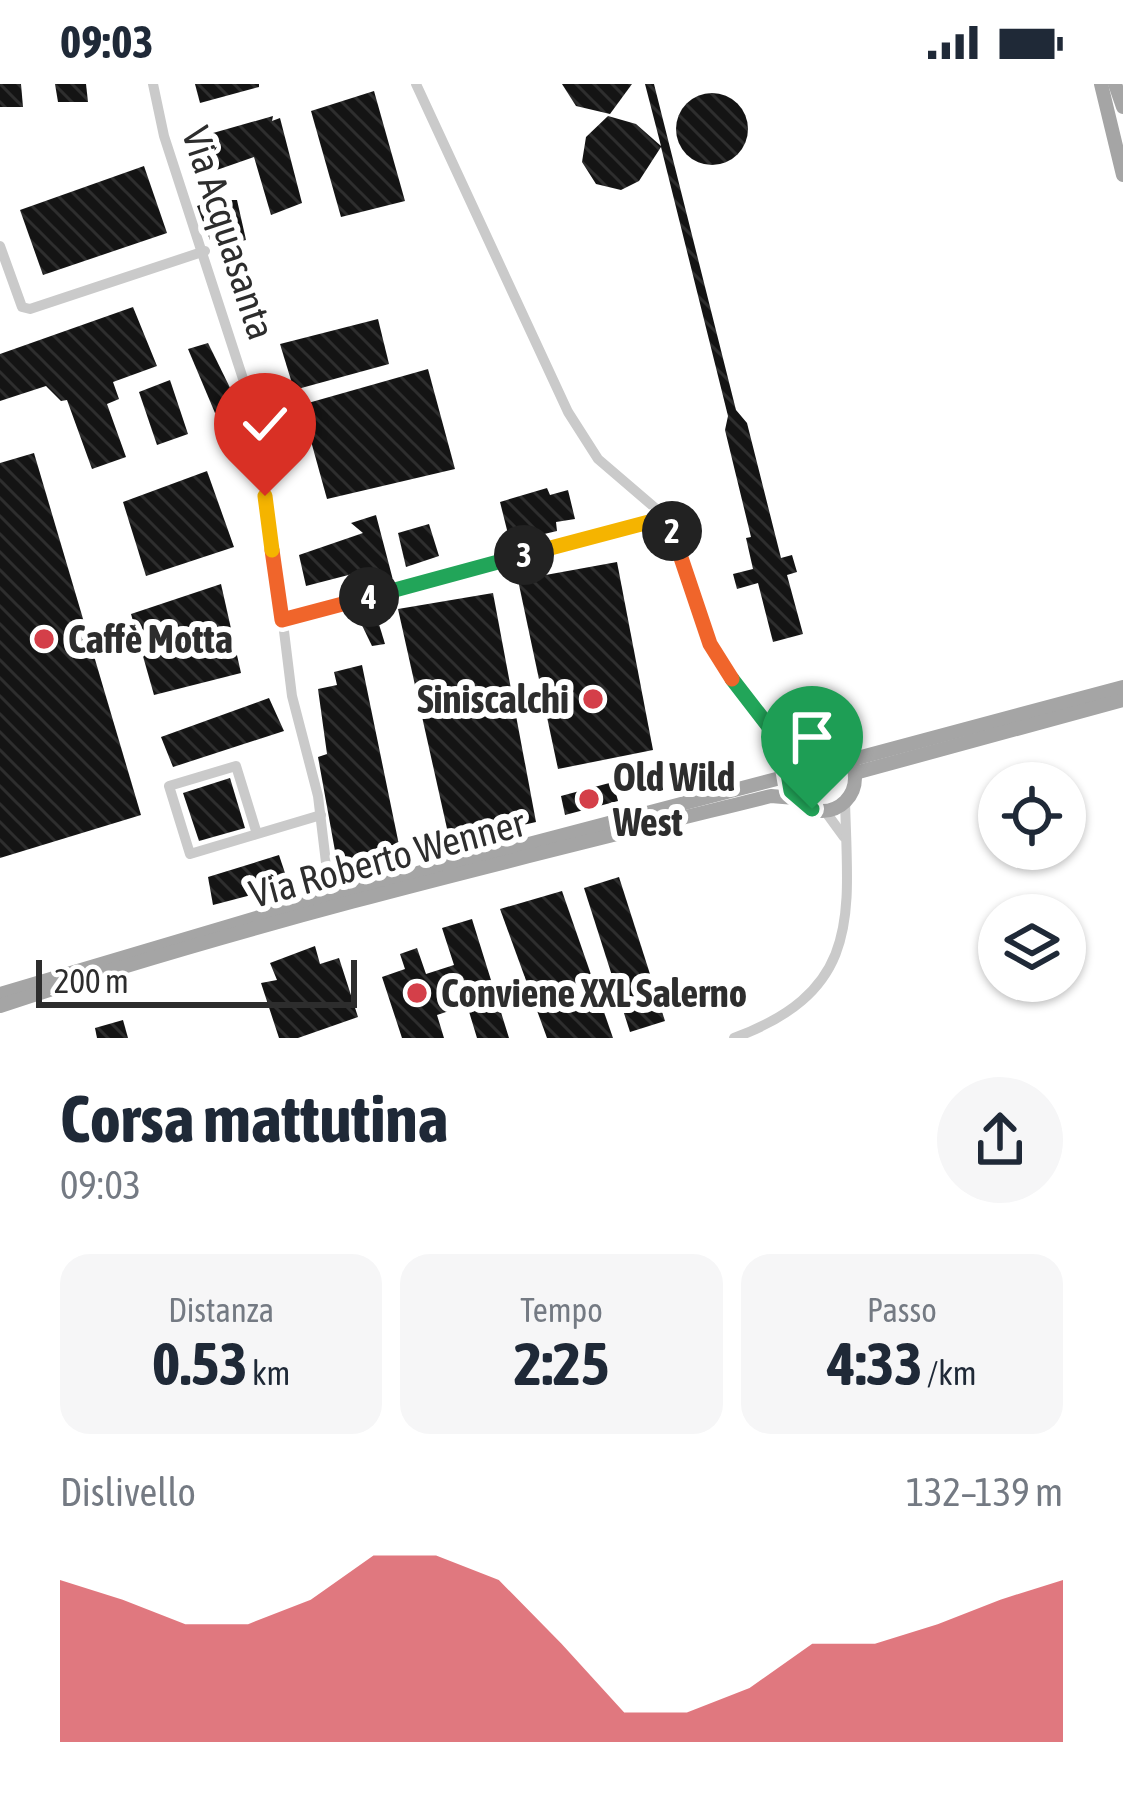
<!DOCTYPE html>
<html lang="it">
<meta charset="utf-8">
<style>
:root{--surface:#fff;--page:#f6f6f7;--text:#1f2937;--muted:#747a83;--accent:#d43f49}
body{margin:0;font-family:"Asap Condensed",sans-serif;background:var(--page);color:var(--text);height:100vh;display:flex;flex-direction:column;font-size:45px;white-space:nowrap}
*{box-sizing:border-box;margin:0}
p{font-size:39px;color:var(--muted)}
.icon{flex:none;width:66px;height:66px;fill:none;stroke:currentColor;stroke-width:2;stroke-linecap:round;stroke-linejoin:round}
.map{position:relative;height:954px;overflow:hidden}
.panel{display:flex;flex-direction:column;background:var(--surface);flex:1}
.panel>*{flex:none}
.fabs{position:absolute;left:978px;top:678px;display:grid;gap:24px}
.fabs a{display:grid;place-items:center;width:108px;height:108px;border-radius:50%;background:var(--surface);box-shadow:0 3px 9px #0004;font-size:60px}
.scale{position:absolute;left:36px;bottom:30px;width:321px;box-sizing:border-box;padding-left:12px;border:6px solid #2d2d2d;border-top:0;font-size:33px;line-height:42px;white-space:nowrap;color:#2d2d2d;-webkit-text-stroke:9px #fff;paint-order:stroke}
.pin{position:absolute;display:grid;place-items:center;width:102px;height:102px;color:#fff;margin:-123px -51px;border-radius:50% 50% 50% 0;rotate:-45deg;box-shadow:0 0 12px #0007}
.pin .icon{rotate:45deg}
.km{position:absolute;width:60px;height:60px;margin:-30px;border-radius:50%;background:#222;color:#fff;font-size:33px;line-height:60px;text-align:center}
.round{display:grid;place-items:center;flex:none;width:126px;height:126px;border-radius:63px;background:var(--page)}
.summary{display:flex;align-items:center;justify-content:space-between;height:204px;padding:0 60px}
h1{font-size:66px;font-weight:700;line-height:90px}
.metrics{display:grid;grid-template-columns:repeat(3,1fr);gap:18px;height:204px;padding:12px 60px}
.metrics div{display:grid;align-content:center;border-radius:30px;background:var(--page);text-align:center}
.metrics b{font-size:60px;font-weight:700}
.metrics small{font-size:33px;font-weight:400}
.metrics p{font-size:33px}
.chart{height:336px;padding:24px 60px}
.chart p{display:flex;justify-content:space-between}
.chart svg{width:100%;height:216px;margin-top:12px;fill:var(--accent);opacity:.7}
.status{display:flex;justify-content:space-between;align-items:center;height:84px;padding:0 60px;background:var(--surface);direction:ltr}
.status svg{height:33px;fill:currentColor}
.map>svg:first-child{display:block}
.building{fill:url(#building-back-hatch)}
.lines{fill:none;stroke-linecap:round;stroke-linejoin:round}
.minor{stroke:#cacaca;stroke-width:10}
.major{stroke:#a5a5a5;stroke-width:14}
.split-1-casing{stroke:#fff;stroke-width:24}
.split-2-casing{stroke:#fff;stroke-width:24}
.split-3-casing{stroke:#fff;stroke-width:24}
.split-4-casing{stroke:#fff;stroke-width:24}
.split-5-casing{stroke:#fff;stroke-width:24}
.split-6-casing{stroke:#fff;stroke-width:24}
.split-1{stroke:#22a559;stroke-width:15}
.split-2{stroke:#f0652b;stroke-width:15}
.split-3{stroke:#f5b400;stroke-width:15}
.split-4{stroke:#22a559;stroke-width:15}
.split-5{stroke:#f0652b;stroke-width:15}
.split-6{stroke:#f5b400;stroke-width:15}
.poi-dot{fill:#d43f49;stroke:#fff;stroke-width:4.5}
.labels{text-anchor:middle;stroke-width:12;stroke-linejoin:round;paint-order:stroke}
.street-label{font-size:39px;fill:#2d2d2d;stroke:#fff}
.poi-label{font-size:39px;font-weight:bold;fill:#2d2d2d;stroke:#fff;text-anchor:start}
</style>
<div class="status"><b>09:03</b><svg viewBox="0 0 49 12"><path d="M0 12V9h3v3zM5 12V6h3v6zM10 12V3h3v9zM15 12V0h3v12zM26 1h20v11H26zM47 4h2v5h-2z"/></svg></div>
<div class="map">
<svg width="1123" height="954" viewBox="0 0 1123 954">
<defs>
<pattern id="building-back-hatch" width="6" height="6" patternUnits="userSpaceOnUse" patternTransform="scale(3)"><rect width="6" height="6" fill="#141414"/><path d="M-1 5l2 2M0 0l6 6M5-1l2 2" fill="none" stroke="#2e2e2e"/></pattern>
</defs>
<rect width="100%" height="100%" fill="#fff"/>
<g class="building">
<polygon points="0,0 21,0 23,23 0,23"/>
<polygon points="55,0 86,0 88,18 58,18"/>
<polygon points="195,0 259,0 259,3 200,19"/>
<polygon points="562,0 632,0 610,30 576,22"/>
<polygon points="645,0 654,0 736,326 747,339 781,474 792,471 797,488 787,491 803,550 773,558 758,499 737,505 733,490 753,485 746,454 751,453 725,346 728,332 661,63 639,97 621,106 596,100 582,78 586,53 608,32 636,40 661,62"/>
<polygon points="374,7 405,117 341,133 311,27"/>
<circle cx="712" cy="45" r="36"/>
<polygon points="273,32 272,37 280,34 302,119 271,131 254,73 211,88 199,53"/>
<polygon points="144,82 167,149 43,191 20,126"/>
<polygon points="216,116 237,116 246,156 233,159 231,149 210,156 197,122"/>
<polygon points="133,223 157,282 113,298 119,315 107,320 126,373 92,385 67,316 61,317 46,302 0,317 0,270"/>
<polygon points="378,235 389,280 294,306 280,260"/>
<polygon points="208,259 238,320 215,329 188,265"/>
<polygon points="428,285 455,385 327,415 301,321"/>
<polygon points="170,296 188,350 157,361 139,308"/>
<polygon points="34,369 141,731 0,774 0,379"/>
<polygon points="207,387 234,463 146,492 123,418"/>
<polygon points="547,404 550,411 568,406 575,435 556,438 557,447 510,458 500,418"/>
<polygon points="376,431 393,496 366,504 360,488 306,502 299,471 363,449 351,439"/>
<polygon points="429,440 439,472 406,483 398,449"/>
<polygon points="617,478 653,666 558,685 518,496"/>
<polygon points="221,500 241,589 154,611 131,530"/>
<polygon points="493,509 536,738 450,758 398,525"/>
<polygon points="375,527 385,560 372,562 358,533"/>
<polygon points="362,581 399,761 337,778 318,673 327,670 318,605 337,601 334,588"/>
<polygon points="269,614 284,647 173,683 161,653"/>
<polygon points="230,694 245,744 199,757 183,709"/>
<polygon points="613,698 618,717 565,731 561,712"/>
<polygon points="279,771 289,801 213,821 208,793"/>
<polygon points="619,793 665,937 630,948 584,804"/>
<polygon points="562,807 613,954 547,954 500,825"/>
<polygon points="472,835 509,954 477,954 467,921 437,931 444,954 402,954 382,893 405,885 400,870 417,864 426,890 454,881 442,844"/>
<polygon points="315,862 320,880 339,874 358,933 298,954 279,954 261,899 277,896 270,879"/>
<polygon points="123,936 128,954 97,954 95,944"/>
</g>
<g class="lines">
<g class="minor">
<polyline points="153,0 164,52 259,344 292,612 318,712 330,812"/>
<polyline points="416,0 568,328 598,375 661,429 676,454 717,577 773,643 791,681"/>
<polyline points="0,162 22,223 30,225 205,167"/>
<polyline points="282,536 665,434"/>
<polyline points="778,646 813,662"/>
<polyline points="825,727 844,753"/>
<path d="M257 750 236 682 169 702 190 770C234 757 277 744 321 731"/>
<path d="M734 954C863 906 848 831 845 717"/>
</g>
<g class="major">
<polyline points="1101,0 1123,91"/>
<polyline points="1115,0 1123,23"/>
<circle cx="822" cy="694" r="33"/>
<polyline points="850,676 1123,603"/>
<polyline points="855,689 1123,616"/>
<polyline points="0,910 330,812 788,692"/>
<path d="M0 922C253 838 512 776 771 712L795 714"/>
</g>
</g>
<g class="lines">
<g class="split-1-casing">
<polyline id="split-1" points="732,595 783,661 791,707 812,725"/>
</g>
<g class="split-2-casing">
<polyline id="split-2" points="672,447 710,560 732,595"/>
</g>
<g class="split-3-casing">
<polyline id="split-3" points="524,471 664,434 672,447"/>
</g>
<g class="split-4-casing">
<polyline id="split-4" points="369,513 524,471"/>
</g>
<g class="split-5-casing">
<polyline id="split-5" points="272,466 282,536 369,513"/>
</g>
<g class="split-6-casing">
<polyline id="split-6" points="265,412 272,466"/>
</g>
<use href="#split-1" class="split-1"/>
<use href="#split-2" class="split-2"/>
<use href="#split-3" class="split-3"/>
<use href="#split-4" class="split-4"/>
<use href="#split-5" class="split-5"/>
<use href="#split-6" class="split-6"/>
</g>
<g class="poi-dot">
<circle cx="44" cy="555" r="12"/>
<circle cx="593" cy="615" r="12"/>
<circle cx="589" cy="715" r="12"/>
<circle cx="417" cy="909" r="12"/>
</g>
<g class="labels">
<g class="street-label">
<text transform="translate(229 149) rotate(72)" y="14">Via Acquasanta</text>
<text transform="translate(387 774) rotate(-15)" y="14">Via Roberto Wenner</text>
</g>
<g class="poi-label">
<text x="68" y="569">Caffè Motta</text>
<text x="569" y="629" text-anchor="end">Siniscalchi</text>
<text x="613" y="707">Old Wild<tspan x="613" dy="45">West</tspan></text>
<text x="441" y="923">Conviene XXL Salerno</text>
</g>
</g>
</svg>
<div class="fabs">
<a><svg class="icon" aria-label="locate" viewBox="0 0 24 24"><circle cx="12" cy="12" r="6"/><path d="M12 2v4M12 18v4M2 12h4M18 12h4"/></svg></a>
<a><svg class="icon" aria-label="layers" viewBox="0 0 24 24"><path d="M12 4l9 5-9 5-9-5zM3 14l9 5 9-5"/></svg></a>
</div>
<div class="scale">200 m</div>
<div class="pin" style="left:812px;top:725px;background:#1e9e55"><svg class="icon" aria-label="arrive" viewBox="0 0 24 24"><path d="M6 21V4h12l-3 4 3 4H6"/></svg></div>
<div class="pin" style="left:265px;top:412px;background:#d93025"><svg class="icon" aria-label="check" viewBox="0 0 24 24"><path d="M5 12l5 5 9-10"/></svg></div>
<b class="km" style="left:672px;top:447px">2</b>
<b class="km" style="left:524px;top:471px">3</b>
<b class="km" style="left:369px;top:513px">4</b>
</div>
<section class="panel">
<div class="summary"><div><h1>Corsa mattutina</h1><p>09:03</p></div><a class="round"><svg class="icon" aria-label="share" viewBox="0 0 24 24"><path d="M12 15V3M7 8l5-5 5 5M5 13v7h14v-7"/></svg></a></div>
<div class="metrics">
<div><p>Distanza</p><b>0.53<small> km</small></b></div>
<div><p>Tempo</p><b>2:25</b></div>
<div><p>Passo</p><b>4:33<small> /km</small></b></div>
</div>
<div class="chart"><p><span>Dislivello</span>132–139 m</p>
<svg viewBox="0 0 160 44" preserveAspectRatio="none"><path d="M0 44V11L10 15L20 20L30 20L40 15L50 6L60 6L70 11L80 24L90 38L100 38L110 33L120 24L130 24L140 20L150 15L160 11V44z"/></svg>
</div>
</section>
